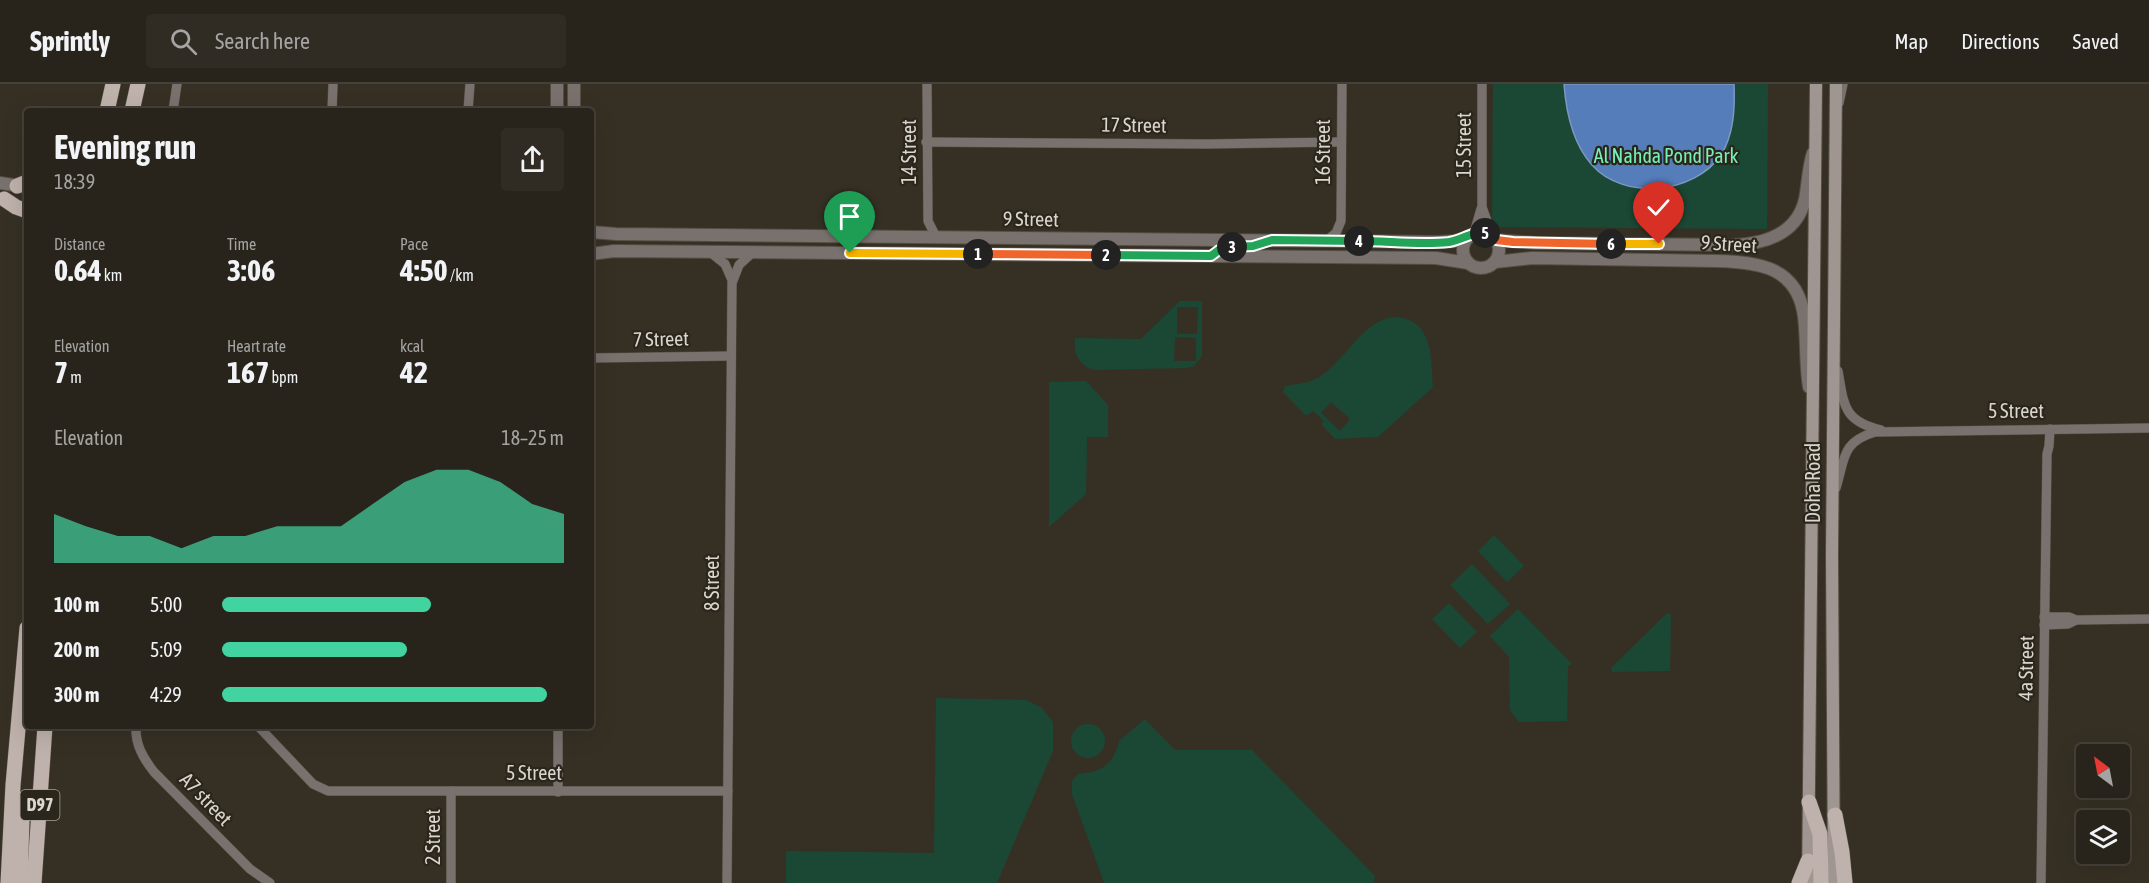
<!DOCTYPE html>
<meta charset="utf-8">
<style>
:root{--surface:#28241b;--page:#302c24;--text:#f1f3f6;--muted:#a5a4a3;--line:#44413a;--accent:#42d4a0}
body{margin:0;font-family:"Asap Condensed",sans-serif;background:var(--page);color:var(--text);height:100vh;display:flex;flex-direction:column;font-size:22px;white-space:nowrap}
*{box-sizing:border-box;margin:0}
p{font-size:20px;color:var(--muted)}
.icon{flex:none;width:33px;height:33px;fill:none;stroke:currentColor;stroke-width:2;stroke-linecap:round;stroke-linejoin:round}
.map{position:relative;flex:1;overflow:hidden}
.drawer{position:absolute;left:24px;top:24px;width:570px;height:621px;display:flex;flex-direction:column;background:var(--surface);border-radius:6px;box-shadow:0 6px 24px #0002,0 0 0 2px var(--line)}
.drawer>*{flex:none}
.needle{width:39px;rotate:328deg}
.buttons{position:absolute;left:2076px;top:660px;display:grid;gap:12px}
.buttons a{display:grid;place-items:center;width:54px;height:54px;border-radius:6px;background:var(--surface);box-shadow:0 6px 24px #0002,0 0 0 2px var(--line);font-size:30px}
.pin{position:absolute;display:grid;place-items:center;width:51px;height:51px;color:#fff;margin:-62px -26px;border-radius:50% 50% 50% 0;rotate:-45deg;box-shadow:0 0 6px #0007}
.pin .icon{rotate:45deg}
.km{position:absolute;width:30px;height:30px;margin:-15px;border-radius:50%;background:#222;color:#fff;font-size:16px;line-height:30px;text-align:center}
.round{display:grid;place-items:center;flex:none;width:63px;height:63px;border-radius:6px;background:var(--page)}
.headline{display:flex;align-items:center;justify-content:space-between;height:102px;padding:0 30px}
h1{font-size:33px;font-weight:700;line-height:45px}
.metrics{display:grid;grid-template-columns:repeat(3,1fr);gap:9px;height:102px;padding:6px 30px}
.metrics div{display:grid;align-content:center}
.metrics b{font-size:30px;font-weight:700}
.metrics small{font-size:16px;font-weight:400}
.metrics p{font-size:16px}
.chart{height:168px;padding:12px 30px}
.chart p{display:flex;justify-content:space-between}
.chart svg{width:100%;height:108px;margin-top:6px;fill:var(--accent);opacity:.7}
ul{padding:0 30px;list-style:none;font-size:20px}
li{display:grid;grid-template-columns:96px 72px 1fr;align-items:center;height:45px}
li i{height:15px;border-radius:8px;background:var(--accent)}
header{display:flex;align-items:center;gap:36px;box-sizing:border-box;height:84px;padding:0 30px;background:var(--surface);border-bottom:2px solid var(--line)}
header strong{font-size:28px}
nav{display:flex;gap:33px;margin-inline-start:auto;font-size:21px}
.search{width:420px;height:54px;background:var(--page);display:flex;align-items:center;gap:15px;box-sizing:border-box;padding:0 21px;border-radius:6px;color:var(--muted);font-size:22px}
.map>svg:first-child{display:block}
.green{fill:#1a4834;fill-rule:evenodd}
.water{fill:#547dba;stroke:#7c98c0;stroke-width:1.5}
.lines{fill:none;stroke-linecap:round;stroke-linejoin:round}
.minor-casing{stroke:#544e43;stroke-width:10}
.tertiary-casing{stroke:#544e43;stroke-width:14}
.secondary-casing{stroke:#544e43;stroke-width:14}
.primary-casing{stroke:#544e43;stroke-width:16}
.minor{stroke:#78716e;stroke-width:9}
.tertiary{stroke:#78716e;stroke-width:12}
.secondary{stroke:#a09691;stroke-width:12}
.primary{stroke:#bfb1ab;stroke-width:15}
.split-1-casing{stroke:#fff;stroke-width:12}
.split-2-casing{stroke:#fff;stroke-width:12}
.split-3-casing{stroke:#fff;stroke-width:12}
.split-4-casing{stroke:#fff;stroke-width:12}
.split-5-casing{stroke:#fff;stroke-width:12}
.split-6-casing{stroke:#fff;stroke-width:12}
.split-7-casing{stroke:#fff;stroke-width:12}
.split-1{stroke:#f5b400;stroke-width:8}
.split-2{stroke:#f0652b;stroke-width:8}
.split-3{stroke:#22a559;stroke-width:8}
.split-4{stroke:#22a559;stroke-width:8}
.split-5{stroke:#22a559;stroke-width:8}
.split-6{stroke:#f0652b;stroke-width:8}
.split-7{stroke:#f5b400;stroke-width:8}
.labels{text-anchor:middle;stroke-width:4.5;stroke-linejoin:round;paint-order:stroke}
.shield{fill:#2b261b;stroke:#a6a199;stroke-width:1.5}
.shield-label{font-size:18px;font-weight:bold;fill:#dad6cf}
.street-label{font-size:20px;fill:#dad6cf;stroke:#2b261b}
.park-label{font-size:20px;fill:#77efb8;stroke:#2b261b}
</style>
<header>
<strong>Sprintly</strong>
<div class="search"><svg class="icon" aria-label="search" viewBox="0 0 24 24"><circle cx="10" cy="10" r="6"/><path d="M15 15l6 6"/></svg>Search here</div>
<nav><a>Map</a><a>Directions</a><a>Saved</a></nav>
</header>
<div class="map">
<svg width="2149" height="799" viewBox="0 0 2149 799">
<rect width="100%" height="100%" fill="#363024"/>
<g class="green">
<polygon points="1493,0 1768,0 1767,145 1500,143 1492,134"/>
<path d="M1180 217H1202V272L1194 282 1187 284 1093 286C1079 281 1073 269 1075 254L1141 255ZM1177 223H1198L1197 250H1177ZM1175 253 1196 254V277H1174Z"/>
<path d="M1393 233C1434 234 1431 274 1433 303L1378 353 1335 355 1321 340 1324 337 1313 327 1306 332 1283 308 1285 302C1297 300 1310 299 1321 292 1346 275 1362 238 1393 233ZM1331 318 1350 335 1340 347 1321 329Z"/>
<polygon points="1086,297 1108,321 1108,353 1087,353 1086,410 1049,443 1049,298"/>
<polygon points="1494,451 1524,482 1507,498 1478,467"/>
<polygon points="1472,480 1510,520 1488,540 1450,501"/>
<polygon points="1449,519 1477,548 1460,564 1432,535"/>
<polygon points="1518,525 1572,580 1568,582 1567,637 1519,638 1510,626 1509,573 1490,552"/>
<polygon points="1667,529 1671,530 1670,587 1612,588 1611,584"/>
<polygon points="936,614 1026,616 1042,624 1053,638 1053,667 997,799 786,799 786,767 934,769"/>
<polygon points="1145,635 1175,666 1252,666 1375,792 1373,799 1104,799 1072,710 1072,697 1078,690 1093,688 1104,683 1113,674 1120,656"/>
<circle cx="1088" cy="657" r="17"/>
</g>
<path class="water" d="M1564 0H1734C1735 24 1734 50 1721 71 1694 110 1624 117 1592 81 1573 60 1566 27 1564 0Z"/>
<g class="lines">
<g class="minor-casing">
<g id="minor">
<polyline points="927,0 928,137 936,153"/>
<polyline points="1482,0 1482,123 1492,151"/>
<polyline points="1839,19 1843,0"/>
<polyline points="173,27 177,0"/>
<polyline points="332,27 333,0"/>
<polyline points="468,27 470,0"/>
<polyline points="926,58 1207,60 1341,58"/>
<polyline points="1474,149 1481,125"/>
<polyline points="1326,157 1336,149 1341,137 1342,0"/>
<polyline points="710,168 725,180 732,196"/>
<polyline points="591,274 731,272"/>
<path d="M1838 287C1844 321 1843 337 1881 346"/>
<path d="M1836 404C1845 375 1841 358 1875 348L2149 344"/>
<polyline points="2044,533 2069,533 2076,536 2149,535"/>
<polyline points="2044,541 2068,540 2076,536"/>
<path d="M136 642C135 660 143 674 154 688L250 785 270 799"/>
<polyline points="258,642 313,700 328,707 728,707"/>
<polyline points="558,708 558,642"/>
<polyline points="451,799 451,707"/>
<polyline points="727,799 732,199 739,181 753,168"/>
<polyline points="2041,799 2047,370 2049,362 2050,345"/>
</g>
</g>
<g class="tertiary-casing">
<g id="tertiary">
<polyline points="557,0 557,27"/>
<polyline points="574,27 574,0"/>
<polyline points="0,99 26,103"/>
<circle cx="1481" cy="166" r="18"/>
<polyline points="591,148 616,150 1439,158 1455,157 1469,153"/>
<path d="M1496 156 1536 159 1732 161C1764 160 1797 151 1805 115 1808 100 1808 84 1813 69"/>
<polyline points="591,170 614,167 1436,174 1468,179"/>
<path d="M1495 178 1532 174 1717 177C1759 178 1798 183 1804 233 1807 257 1805 280 1809 303"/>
</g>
</g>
<g class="secondary-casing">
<g id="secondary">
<polyline points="1808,799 1816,0"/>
<polyline points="1834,799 1832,471 1836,0"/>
</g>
</g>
<g class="primary-casing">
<g id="primary">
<polyline points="107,27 113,0"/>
<polyline points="132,27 138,0"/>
<polyline points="17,102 27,98"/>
<polyline points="4,115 16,123 27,127"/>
<polyline points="18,715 22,736 20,799"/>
<polyline points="1809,718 1820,750 1821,799"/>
<polyline points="1835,731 1842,768 1845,799"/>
<polyline points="8,799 13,701 27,544"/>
<polyline points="34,799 45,642"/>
<polyline points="1799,799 1808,777"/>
</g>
</g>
<use href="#minor" class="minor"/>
<use href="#tertiary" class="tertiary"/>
<use href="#secondary" class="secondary"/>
<use href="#primary" class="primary"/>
</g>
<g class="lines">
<g class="split-1-casing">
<polyline id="split-1" points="850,169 978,170"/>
</g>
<g class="split-2-casing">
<polyline id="split-2" points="978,170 1106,171"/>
</g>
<g class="split-3-casing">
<polyline id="split-3" points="1106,171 1211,172 1219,166 1232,163"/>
</g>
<g class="split-4-casing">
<polyline id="split-4" points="1232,163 1253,162 1272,156 1359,157"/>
</g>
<g class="split-5-casing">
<path id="split-5" d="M1359 157C1388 157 1420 161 1449 158 1462 156 1473 147 1485 149"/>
</g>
<g class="split-6-casing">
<polyline id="split-6" points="1485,149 1496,156 1513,158 1611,160"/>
</g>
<g class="split-7-casing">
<polyline id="split-7" points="1611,160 1659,160"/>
</g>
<use href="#split-1" class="split-1"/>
<use href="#split-2" class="split-2"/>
<use href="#split-3" class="split-3"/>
<use href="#split-4" class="split-4"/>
<use href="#split-5" class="split-5"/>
<use href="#split-6" class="split-6"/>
<use href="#split-7" class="split-7"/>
</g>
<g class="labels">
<rect class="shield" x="20.5" y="706" width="39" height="30" rx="4.5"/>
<g class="shield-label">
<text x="40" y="727">D97</text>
</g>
<g class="street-label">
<text transform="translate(1134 41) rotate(1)" y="7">17 Street</text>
<text transform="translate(1464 61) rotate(-90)" y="7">15 Street</text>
<text transform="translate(909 68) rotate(-90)" y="7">14 Street</text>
<text transform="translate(1323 68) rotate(-90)" y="7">16 Street</text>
<text transform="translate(1031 135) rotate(1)" y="7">9 Street</text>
<text transform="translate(1729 160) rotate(4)" y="7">9 Street</text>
<text transform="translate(661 255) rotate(-1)" y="7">7 Street</text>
<text x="2016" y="334">5 Street</text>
<text transform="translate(1813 399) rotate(-90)" y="7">Doha Road</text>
<text transform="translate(712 499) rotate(-90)" y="7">8 Street</text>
<text transform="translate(2026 584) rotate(-89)" y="7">4a Street</text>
<text x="534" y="696">5 Street</text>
<text transform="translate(206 715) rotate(46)" y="7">A7 street</text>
<text transform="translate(433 753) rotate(-90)" y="7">2 Street</text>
</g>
<g class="park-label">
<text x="1666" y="79">Al Nahda Pond Park</text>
</g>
</g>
</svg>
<div class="buttons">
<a><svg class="needle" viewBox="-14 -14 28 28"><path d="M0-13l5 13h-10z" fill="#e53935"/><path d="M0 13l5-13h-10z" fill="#a5a4a3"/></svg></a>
<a><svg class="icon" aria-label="layers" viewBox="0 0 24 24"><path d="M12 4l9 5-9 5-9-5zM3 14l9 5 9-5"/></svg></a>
</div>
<div class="pin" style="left:850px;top:169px;background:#1e9e55"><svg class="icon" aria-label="arrive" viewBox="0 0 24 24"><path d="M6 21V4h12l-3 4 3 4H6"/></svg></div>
<div class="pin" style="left:1659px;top:160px;background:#d93025"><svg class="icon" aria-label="check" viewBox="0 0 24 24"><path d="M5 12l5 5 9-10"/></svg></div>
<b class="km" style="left:978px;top:170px">1</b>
<b class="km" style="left:1106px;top:171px">2</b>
<b class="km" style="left:1232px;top:163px">3</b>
<b class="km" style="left:1359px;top:157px">4</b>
<b class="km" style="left:1485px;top:149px">5</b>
<b class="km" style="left:1611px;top:160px">6</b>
<section class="drawer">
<div class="headline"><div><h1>Evening run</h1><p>18:39</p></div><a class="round"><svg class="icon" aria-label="share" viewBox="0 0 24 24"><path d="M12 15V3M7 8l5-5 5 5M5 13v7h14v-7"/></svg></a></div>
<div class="metrics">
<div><p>Distance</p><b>0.64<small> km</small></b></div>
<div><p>Time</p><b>3:06</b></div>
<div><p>Pace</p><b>4:50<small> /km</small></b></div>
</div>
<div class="metrics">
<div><p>Elevation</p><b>7<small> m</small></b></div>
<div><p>Heart rate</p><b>167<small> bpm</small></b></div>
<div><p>kcal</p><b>42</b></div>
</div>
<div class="chart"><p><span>Elevation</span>18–25 m</p>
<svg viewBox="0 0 160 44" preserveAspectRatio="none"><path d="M0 44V24L10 29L20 33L30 33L40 38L50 33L60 33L70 29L80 29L90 29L100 20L110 11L120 6L130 6L140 11L150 20L160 24V44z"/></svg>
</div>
<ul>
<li><b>100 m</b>5:00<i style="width:61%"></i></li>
<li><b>200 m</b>5:09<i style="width:54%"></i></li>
<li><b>300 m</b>4:29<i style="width:95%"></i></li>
</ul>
</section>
</div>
